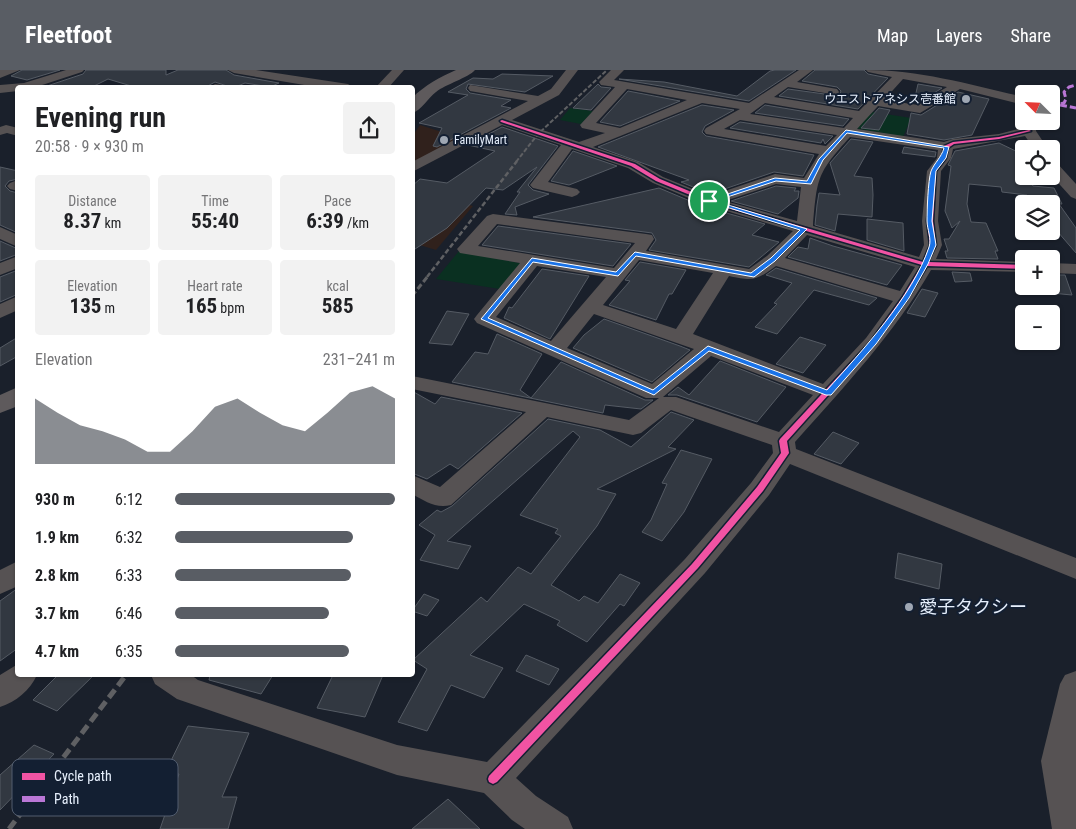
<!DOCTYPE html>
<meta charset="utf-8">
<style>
:root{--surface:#fff;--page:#f2f2f2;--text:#202124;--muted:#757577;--accent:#595d64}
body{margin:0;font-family:"Roboto Condensed","Noto Sans JP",sans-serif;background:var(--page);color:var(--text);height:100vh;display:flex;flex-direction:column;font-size:19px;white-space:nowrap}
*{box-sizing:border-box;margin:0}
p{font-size:16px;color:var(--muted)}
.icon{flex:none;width:28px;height:28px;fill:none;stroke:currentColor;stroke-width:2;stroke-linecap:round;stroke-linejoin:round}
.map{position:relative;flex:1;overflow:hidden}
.drawer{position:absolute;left:15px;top:15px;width:400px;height:592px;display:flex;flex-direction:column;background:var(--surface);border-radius:5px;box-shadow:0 1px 4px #0004}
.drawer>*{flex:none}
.needle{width:32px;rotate:294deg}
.tools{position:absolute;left:1015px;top:15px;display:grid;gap:10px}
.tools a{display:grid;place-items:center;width:45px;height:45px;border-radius:5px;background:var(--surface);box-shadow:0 1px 4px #0004;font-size:25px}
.pin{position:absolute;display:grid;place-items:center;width:42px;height:42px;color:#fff;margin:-21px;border:2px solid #fff;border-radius:50%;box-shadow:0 1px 5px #0007}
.round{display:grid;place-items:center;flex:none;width:52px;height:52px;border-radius:5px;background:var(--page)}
.overview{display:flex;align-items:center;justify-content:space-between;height:85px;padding:0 20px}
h1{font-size:28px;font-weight:700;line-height:38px}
.metrics{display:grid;grid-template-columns:repeat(3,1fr);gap:8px;height:85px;padding:5px 20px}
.metrics div{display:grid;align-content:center;border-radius:5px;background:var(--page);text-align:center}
.metrics b{font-size:21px;font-weight:700}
.metrics small{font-size:14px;font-weight:400}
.metrics p{font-size:14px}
.chart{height:140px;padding:10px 20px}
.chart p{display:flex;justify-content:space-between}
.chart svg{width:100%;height:90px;margin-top:5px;fill:var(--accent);opacity:.7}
ul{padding:0 20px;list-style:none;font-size:16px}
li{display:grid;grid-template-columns:80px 60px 1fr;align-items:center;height:38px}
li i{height:12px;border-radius:6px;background:var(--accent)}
header{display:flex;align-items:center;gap:30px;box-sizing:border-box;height:70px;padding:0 25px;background:var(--accent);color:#fff}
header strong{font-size:24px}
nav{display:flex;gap:28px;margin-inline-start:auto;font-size:18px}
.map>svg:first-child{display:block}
.commercial{fill:#30211c}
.green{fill:#0a3021}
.building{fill:#323841;stroke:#555b64}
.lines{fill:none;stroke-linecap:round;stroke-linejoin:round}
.minor{fill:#565253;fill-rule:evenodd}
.trunk{fill:#5e5a5c;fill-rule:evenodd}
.rail-far3{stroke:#5f6063;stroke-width:2;stroke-dasharray:4.5 2;stroke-linecap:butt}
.rail-far2{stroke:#5f6063;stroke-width:2.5;stroke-dasharray:5 2.5;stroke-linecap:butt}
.rail-far1{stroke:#5f6063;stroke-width:3;stroke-dasharray:6 3;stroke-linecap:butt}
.rail{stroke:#5f6063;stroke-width:5;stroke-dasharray:10 5;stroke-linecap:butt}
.quiet{stroke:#ba77d6;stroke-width:3;stroke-dasharray:7 3;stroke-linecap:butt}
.cycleway-casing{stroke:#131f32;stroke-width:3}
.cycleway{fill:#f153a3;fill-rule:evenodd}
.route{fill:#1a73e8;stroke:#fff;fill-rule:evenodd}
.poi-dot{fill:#9fa7b3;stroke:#131f32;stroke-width:2}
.labels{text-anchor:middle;stroke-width:4;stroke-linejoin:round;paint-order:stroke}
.far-poi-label{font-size:12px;fill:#e6effc;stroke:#131f32;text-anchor:end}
.near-poi-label{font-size:18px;fill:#e6effc;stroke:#131f32;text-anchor:start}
.key{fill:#131f32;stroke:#525d6f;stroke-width:1}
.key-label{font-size:14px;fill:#e6effc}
</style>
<header>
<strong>Fleetfoot</strong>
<nav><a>Map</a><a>Layers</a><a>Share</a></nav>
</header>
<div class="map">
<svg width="1076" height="759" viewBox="0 0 1076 759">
<rect width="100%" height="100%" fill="#1a202b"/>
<g class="commercial">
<polygon points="420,55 464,69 413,94 413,65"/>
<polygon points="439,127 473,136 436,180 413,173"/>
</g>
<g class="green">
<polygon points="570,38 593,41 581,54 560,50"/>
<polygon points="873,42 911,48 903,67 855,58"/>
<polygon points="459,181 524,194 500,219 436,209"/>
</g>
<g class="building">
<polygon points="22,0 60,0 27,10 11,6"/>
<polygon points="86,0 166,0 166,5 178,0 226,0 234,5 279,13 270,17 245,13 233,18 215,12 204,18 138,18 108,9 90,18 47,16 83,4"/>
<polygon points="775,0 796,0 749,31 619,9 664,12 737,26 770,1"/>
<polygon points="815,0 864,0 868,4 888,8 858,39 779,26 788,19 839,26 841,21 837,17 802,11"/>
<polygon points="502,4 553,6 525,22 468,14 466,19 470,23 511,30 501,36 511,38 437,77 433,76 442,58 419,53 468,25 448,22 473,8 493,9"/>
<polygon points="598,14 601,17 611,18 591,40 573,38"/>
<polygon points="918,14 942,18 918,33 914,32"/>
<polygon points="628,21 680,31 620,56 600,52"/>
<polygon points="958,22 989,29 972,65 944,70 907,64 911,43 921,45"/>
<polygon points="702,35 734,40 705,56 702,62 706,66 814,85 803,106 774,102 710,124 681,112 689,110 598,77"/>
<polygon points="765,35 849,49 843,56 755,43"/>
<polygon points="879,38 890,40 879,60 861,58"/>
<polygon points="740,52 833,66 825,74 823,69 821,73 730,58"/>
<polygon points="502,57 558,76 528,115 533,120 549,124 515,137 517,145 505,144 520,122 517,122 537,97 503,120 486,118 447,158 412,181 412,116 420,109 447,113 495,81 468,75"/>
<polygon points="851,69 873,72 854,106 872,108 873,125 872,147 838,144 835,161 815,155 817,135 819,123 840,125 830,93"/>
<polygon points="999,73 1024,85 1024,106 1027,106 1033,116 1054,118 1062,134 1059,134 1076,158 1076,183 1051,154 1051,134 1034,134 1027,125 1002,122 1001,117 969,114 967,134 971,152 986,153 998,181 995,181 998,189 947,188 945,181 948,181 944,169 949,169 960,151 952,158 945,141 951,96 948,95 955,81"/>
<polygon points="904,77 936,82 935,87 902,83"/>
<polygon points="573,81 617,96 569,115 551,111"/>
<polygon points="0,97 18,101 18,109 9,111 5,116 10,121 18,123 18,163 0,155"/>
<polygon points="776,116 796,118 794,121 799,121 798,128 778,144 731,131"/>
<polygon points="659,118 702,136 765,154 752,165 779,172 749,197 649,180 656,170 652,163 533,147"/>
<polygon points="867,149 903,153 904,181 867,170"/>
<polygon points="498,156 631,174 613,196 482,175"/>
<polygon points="810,168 833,176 902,195 887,215 788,187 798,177 808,179"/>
<polygon points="0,171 18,179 18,184 0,191"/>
<polygon points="640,192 686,200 672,224 669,224 656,250 609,235 630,211 625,210"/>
<polygon points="776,198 877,228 869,235 814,220 777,264 755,257 777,234 774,233 792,213 766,205"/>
<polygon points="542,199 589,206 550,269 504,248 509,237 512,238"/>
<polygon points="18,200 18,224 0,232 0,207"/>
<polygon points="952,202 970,203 972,211 955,212"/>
<polygon points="1051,205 1065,205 1072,225 1051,223"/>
<polygon points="922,219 938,223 925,247 907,243"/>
<polygon points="447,241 469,244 452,275 429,273"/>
<polygon points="604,249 680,276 690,280 652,312 573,278 584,265"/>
<polygon points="497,264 542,284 520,320 531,328 561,292 645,330 653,330 641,339 605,335 603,343 452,312 475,282 488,284"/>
<polygon points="18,267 18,286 0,296 0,278"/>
<polygon points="800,267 826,275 803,303 776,294"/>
<polygon points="720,291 786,317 757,352 677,325 668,325 678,317 689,325"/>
<polygon points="412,321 435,334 441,327 522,343 458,399 450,394 427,409 412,403"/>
<polygon points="671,342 694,350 668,377 676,379 597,419 616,424 597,456 551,515 579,531 584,526 598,533 620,504 640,513 624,536 620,534 587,572 557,555 560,551 524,534 470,585 503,598 484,628 451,615 427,661 398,652 427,599 413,590 481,527 487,532 518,497 531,504 561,466 555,463 558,459 520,445 580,367 573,361 447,471 471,476 458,499 420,490 435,465 419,455 437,440 441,442 452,436 548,349 600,360 631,377"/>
<polygon points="833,362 859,373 841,394 814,384"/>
<polygon points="681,380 712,389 684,442 662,471 642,462 651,450 667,414 662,413"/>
<polygon points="898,483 942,494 939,519 895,508"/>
<polygon points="18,518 18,578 0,591 0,531"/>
<polygon points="424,524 439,530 427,546 412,541"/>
<polygon points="526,585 559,599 549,615 516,601"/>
<polygon points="58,605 94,605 57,641 33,630"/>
<polygon points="210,605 273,605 261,624 209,610"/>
<polygon points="333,605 383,605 365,647 317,638"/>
<polygon points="188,656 249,663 222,727 237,727 228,759 160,759 179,704 165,703"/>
<polygon points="34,675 54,684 0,740 0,705"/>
<polygon points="448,729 480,759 412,759"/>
</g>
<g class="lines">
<g class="minor">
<polygon points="0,0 20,0 0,8"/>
<polygon points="66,0 84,0 82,2 33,18 18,18 18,21 0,23 0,15 24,13"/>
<polygon points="228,0 256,0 348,14 354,18 322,18 234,3"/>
<polygon points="392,0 404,0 388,18 375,18"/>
<path d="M566 0H578L559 25 512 50 579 72 605 63 582 58 580 55 615 17 601 15 599 12 611 0H624L614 10 749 33 799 0H813L797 12 837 19 839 22 837 25 788 17 774 27 859 41 892 7 868 2 866 0C920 0 972 15 1024 27V35L960 19 920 43 878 36 857 59 944 72 953 69 999 64 1022 58 1024 49V51H1036V61L1048 79H1034L1025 66 953 79 951 88 941 101 938 151 942 175 936 189 1024 192V202L931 200C894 264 844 317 795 372L796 379 1076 488V509L790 394 769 425 705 503 516 708 536 726 568 747 573 759H525L512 750 484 723 397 705 177 629 155 614 151 605H191L198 610 397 675 487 692 685 489 751 413 773 383 772 375 671 340 641 363 633 365 547 347 451 435C436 439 425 431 412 424V405L440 417 526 342 412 319V306L629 350 659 328H646L477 253 474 249 477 245 520 193 460 183 457 179 487 146 493 144 646 164 652 165 654 169 646 181 749 199 767 186 793 161 703 134 653 113 628 98 572 79 548 112 577 119 580 122 577 125 572 127 533 118 530 115 561 75 502 55 412 102V92L528 31 470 21 468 18 470 15 538 26 551 19ZM903 9 947 17 918 35 884 30ZM627 19 687 30 620 58 596 53ZM702 33 740 39 706 58 704 61 706 64 819 84 804 108 775 104 710 126 663 107 638 92 593 77ZM765 33 853 48 844 58 750 44ZM740 50 837 65 826 76 724 59ZM850 67 938 80 937 88 927 101 922 151 924 175 919 187 813 156C817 108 817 103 850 67ZM776 114 801 117 797 151 725 131ZM497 154 635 173 614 198 478 176ZM807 165 915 197 900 221 785 188ZM639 190 713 203 676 259 603 235ZM537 196 606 207 551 271 496 247ZM776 196 893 231 866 268 823 314 693 264 729 206C753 211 756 211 776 196ZM594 244 694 279 652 314 567 278ZM711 286 813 325 779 362 676 327H663Z"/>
<polygon points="215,14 222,15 224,18 209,18"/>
<polygon points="6,55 18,58 18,66 7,63 0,65 0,57"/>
<polygon points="1051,91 1056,92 1076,114 1076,129 1071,127 1051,105"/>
<polygon points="15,111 18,111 18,121 10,119 7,116 10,113"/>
<polygon points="0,157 18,165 18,177 0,169"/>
<polygon points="18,186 18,198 0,205 0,193"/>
<polygon points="1051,193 1076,194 1076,204 1051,203"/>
<polygon points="18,226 18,240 0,248 0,234"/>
<polygon points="18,491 18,516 0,524 0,500"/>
<path d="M18 594V605H37C30 620 16 632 0 637V605Z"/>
<polygon points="1076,601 1076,759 1052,759 1041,691 1060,614 1065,605"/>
</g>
<g class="trunk">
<path d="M456 0H475C468 8 446 14 436 22 428 28 421 41 412 43V28C425 15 440 7 456 0Z"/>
<polygon points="18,317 18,336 0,343 0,325"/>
</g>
<polyline class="rail-far3" points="516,92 538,64 607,0"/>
<polyline class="rail-far2" points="427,207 517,91"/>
<polyline class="rail-far1" points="412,226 428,206"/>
<polyline class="rail" points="9,759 126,605"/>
<g class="quiet">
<polyline points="1060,35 1076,38"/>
<polyline points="1051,36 1064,33 1066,29 1064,22 1069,17 1076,15"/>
</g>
<g class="cycleway-casing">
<polygon id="cycleway" points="502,50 635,94 660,109 711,130 923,192 930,175 927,151 932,101 942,88 944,76 953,72 999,67 1029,60 1031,61 999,69 954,74 948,78 946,88 936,101 933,151 936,175 928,192 1024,195 1024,199 927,196 908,228 875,273 787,371 789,383 763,421 698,498 497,712 493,714 489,712 488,709 489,706 692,494 757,417 781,383 779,371 780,369 871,271 902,228 922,195 707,132 656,111 631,96 501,52 500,51"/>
</g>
<use href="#cycleway" class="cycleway"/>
</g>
<path class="route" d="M846 60 949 77 946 88 936 101 932 151 936 175 928 194 909 228 876 274 831 325H826L709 281 654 325 481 249 532 188 616 202 635 182 751 203 771 188 800 160 707 131 775 108 807 111 819 89ZM847 63 944 78C941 88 935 92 931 101 928 111 927 140 927 151 927 159 932 169 929 177 913 226 861 282 827 320L708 276 653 320 488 248 533 192 618 206 636 186 754 207 775 191 807 159 715 131 776 111 811 114 823 90Z"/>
<g class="poi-dot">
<circle cx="966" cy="29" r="5"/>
<circle cx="444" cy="70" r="5"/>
<circle cx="909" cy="537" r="5"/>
</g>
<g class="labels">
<g class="far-poi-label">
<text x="956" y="33">ウエストアネシス壱番館</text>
<text x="454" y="74" text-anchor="start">FamilyMart</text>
</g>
<g class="near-poi-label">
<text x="919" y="543">愛子タクシー</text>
</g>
</g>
<rect x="12" y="689" width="166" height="57" rx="8" class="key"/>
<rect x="22" y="703" width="23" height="7" fill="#f153a3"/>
<rect x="22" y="726" width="23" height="6" fill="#ba77d6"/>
<g class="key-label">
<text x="54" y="711">Cycle path</text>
<text x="54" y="734">Path</text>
</g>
</svg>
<div class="tools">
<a><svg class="needle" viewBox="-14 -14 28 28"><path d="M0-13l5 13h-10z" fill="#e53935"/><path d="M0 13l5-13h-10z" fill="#757577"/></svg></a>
<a><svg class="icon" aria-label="locate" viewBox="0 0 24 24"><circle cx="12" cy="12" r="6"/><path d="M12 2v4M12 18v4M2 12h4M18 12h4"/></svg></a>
<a><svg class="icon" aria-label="layers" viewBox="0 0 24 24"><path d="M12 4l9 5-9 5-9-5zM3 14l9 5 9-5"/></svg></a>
<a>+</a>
<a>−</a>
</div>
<div class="pin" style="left:709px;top:131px;background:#1e9e55"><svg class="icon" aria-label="arrive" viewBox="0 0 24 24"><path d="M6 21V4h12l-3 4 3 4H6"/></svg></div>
<section class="drawer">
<div class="overview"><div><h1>Evening run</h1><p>20:58 · 9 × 930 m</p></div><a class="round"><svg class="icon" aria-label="share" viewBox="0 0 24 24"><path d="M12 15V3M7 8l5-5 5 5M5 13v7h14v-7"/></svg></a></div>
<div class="metrics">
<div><p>Distance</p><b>8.37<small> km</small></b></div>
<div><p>Time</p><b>55:40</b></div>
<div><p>Pace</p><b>6:39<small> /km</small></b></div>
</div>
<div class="metrics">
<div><p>Elevation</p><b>135<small> m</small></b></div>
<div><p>Heart rate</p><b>165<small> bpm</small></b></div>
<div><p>kcal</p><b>585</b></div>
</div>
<div class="chart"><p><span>Elevation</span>231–241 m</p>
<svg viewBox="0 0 160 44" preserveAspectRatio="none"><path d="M0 44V12L10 19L20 25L30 28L40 32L50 38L60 38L70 28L80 16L90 12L100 19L110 25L120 28L130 19L140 9L150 6L160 12V44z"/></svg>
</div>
<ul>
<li><b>930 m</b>6:12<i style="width:100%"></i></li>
<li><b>1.9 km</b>6:32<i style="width:81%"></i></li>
<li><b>2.8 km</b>6:33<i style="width:80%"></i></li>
<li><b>3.7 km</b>6:46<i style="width:70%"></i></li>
<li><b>4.7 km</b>6:35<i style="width:79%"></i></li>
</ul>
</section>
</div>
